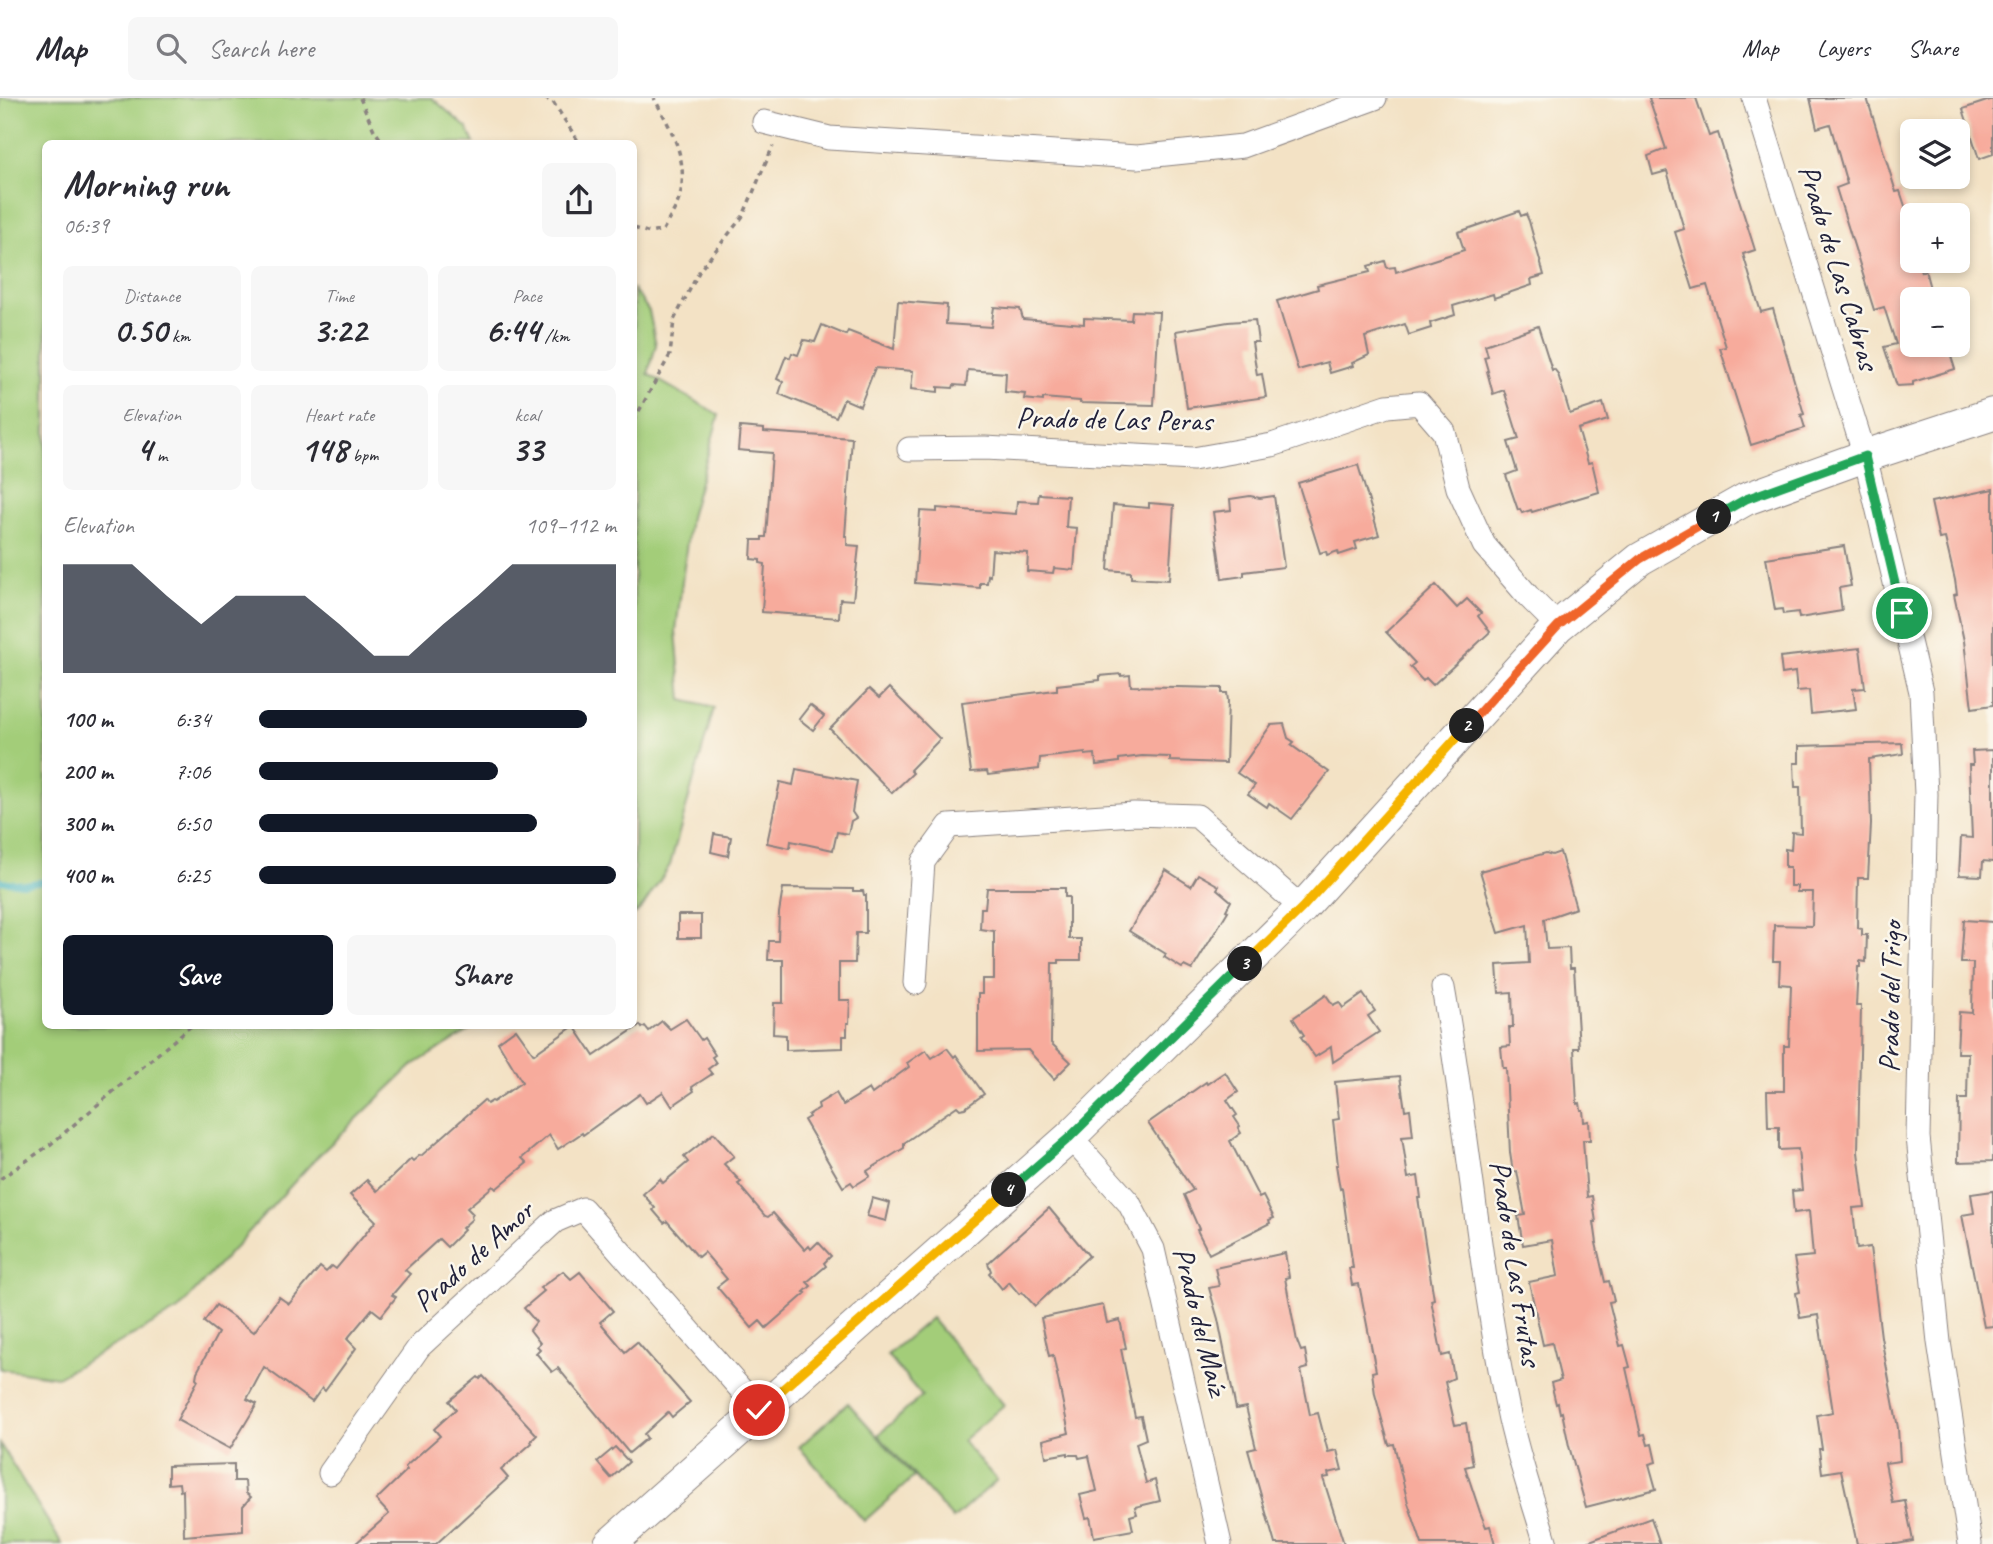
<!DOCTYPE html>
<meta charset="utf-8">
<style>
:root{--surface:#fff;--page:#f7f7f7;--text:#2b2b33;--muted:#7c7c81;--line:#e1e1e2;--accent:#111827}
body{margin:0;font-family:Caveat,sans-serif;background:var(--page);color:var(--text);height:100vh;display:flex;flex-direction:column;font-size:26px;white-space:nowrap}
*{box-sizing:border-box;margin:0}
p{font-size:23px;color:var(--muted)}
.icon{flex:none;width:38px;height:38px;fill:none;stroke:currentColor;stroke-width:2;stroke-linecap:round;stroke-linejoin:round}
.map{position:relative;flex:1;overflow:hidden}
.drawer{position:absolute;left:42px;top:42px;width:595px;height:889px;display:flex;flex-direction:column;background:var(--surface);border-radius:10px;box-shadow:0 4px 10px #0003}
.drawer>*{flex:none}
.tools{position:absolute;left:1900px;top:21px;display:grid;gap:14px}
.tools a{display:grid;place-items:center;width:70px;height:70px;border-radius:10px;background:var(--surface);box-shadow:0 4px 10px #0003;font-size:35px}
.pin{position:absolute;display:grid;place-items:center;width:60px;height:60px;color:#fff;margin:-30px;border:4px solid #fff;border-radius:50%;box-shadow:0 2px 7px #0007}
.km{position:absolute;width:35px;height:35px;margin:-18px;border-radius:50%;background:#222;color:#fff;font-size:19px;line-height:35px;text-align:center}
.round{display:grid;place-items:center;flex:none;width:74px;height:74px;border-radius:10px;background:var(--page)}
.summary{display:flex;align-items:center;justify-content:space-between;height:119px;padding:0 21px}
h1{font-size:38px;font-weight:700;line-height:52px}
.metrics{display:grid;grid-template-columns:repeat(3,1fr);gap:10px;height:119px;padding:7px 21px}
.metrics div{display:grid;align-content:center;border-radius:10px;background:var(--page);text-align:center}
.metrics b{font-size:35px;font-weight:700}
.metrics small{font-size:19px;font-weight:400}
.metrics p{font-size:19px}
.chart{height:196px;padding:14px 21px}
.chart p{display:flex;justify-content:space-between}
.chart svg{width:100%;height:126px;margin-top:7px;fill:var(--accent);opacity:.7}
.action{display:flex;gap:14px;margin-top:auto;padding:14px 21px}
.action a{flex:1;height:80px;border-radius:10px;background:var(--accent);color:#fff;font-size:28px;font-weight:700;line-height:80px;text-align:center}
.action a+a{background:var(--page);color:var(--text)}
ul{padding:0 21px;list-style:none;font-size:23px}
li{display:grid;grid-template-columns:112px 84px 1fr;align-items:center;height:52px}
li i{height:18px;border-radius:9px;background:var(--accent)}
header{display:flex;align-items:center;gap:42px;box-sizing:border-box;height:98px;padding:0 35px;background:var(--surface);border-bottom:2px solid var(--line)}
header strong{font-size:33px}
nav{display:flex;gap:38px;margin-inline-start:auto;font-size:24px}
.search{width:490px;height:63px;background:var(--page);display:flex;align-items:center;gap:18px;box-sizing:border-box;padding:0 24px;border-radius:10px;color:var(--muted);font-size:26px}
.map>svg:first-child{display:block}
.green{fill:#a3cd79;stroke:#62785a;stroke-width:2}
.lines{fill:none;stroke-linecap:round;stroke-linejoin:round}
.stream{stroke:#41b0bb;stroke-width:6}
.building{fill:#f7ab9c}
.street-casing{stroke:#8a8280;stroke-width:25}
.secondary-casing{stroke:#8a8280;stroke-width:34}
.path{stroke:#8a8280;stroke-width:3.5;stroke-dasharray:5 5;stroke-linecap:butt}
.street{stroke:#fff;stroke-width:23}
.secondary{stroke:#fff;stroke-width:32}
.split-1-casing{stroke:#fff;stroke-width:14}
.split-2-casing{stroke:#fff;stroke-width:14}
.split-3-casing{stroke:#fff;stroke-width:14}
.split-4-casing{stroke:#fff;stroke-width:14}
.split-5-casing{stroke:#fff;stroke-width:14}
.split-1{stroke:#22a559;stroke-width:9}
.split-2{stroke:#f0652b;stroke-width:9}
.split-3{stroke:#f5b400;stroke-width:9}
.split-4{stroke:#22a559;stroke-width:9}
.split-5{stroke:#f5b400;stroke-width:9}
.labels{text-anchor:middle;stroke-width:5;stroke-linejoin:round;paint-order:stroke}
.street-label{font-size:30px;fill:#22223b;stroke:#fbf7ec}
</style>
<header>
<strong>Map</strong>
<div class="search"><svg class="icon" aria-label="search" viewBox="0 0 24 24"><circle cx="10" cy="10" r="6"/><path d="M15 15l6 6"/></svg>Search here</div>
<nav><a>Map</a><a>Layers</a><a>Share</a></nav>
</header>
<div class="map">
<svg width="1993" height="1446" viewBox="0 0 1993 1446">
<rect width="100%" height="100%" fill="#fbf7ec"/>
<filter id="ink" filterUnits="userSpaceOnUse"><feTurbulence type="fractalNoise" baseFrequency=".0143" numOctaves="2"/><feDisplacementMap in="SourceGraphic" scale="14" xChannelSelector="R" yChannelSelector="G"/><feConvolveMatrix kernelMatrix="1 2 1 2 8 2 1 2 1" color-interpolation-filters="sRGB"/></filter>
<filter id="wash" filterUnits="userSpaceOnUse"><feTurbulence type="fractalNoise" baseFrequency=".00686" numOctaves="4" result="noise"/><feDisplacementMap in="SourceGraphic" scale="28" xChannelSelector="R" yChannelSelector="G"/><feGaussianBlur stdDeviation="1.57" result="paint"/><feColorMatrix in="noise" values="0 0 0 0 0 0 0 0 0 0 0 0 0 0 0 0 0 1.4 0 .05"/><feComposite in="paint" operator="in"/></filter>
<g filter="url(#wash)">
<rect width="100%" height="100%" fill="#f3e2c5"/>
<g class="green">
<polygon points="0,0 432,0 467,30 474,45 46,46 46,928 477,928 413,967 316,1060 178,1212 57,1279 0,1271"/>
<polygon points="634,192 649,213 656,247 648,276 719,317 690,419 676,533 682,602 714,610 670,767 643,808 634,817"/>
<polygon points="931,1220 1004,1307 962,1343 997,1382 953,1421 878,1337 922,1298 887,1257"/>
<polygon points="848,1305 914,1379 864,1423 799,1349"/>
<polygon points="0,1346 62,1446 0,1446"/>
</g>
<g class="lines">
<polyline class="stream" points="0,783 24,786 46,783"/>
</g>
<g id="blocks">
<g class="building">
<polygon points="1649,0 1696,0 1709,38 1718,35 1755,152 1743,156 1753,189 1761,214 1773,211 1804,316 1801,317 1805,330 1751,347 1720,250 1726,249 1707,187 1693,191 1675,134 1684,131 1667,73 1653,77 1648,58 1666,51"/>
<polygon points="1810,0 1867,0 1896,94 1900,93 1906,111 1913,136 1913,163 1918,163 1921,174 1925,172 1931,194 1913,200 1913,247 1942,247 1944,254 1949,252 1955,271 1913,284 1913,287 1897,288 1884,249 1896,246 1884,209 1874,212 1836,90 1847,86 1830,26 1817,30"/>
<polygon points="1993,1 1993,56 1979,61 1963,11"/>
<polygon points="1519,113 1521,118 1526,116 1529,123 1544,177 1531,181 1532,187 1494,200 1493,196 1453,208 1455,217 1430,225 1431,230 1409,237 1405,226 1365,239 1369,257 1352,265 1353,268 1330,275 1327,264 1298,272 1277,203 1318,191 1317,187 1370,174 1368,168 1385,163 1387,170 1395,169 1396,174 1464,152 1458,134"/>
<polygon points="898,203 947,207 946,226 991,229 994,209 1020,211 1023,221 1084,226 1084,220 1131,222 1132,213 1159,214 1154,307 1080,305 1080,303 1043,300 1043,303 1024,301 1025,296 1005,294 1006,275 968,272 966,288 954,287 953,290 938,289 938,294 911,291 913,273 875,270 860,308 844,301 836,319 779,296 783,284 777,281 786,258 790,260 792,255 798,257 804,242 815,244 822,227 846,237 848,233 894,251"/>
<polygon points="1255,222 1258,244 1252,244 1257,277 1262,276 1266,299 1187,310 1176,233 1228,224"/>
<polygon points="1538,228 1552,272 1554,271 1558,276 1570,316 1603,305 1608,322 1578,331 1588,365 1592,364 1599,394 1532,414 1531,412 1522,415 1520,411 1518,412 1506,377 1517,373 1508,344 1519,341 1504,292 1493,296 1487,273 1488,273 1484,259 1488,258 1485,247"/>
<polygon points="740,329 764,331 764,334 852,340 845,438 847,438 847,447 859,448 853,502 840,501 839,520 762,514 765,466 760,465 760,462 751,461 752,442 762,442 762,439 766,439 772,355 738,352"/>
<polygon points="1358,367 1379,437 1355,444 1357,451 1339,457 1338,453 1327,457 1326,453 1320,455 1298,385"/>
<polygon points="1993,391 1993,607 1972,610 1964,543 1954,497 1957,496 1955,482 1945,440 1939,441 1931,404"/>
<polygon points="1039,396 1068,398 1066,429 1077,430 1074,472 1054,470 1053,475 1027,473 1028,455 992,452 990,478 988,477 987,485 980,485 980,490 915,485 920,413 937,414 937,410 1016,416 1017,403 1038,404"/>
<polygon points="1250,398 1260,400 1274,398 1284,469 1244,474 1244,478 1222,481 1213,414 1231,412 1230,401"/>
<polygon points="1149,405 1174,407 1169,482 1131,480 1131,474 1108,472 1113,407 1149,410"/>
<polygon points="1844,448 1851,488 1839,490 1842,513 1799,520 1798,514 1783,516 1782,511 1775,512 1766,460"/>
<polygon points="1436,487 1457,510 1467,501 1481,515 1478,518 1490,534 1433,587 1426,580 1423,583 1410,569 1415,565 1386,534"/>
<polygon points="1860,550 1865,590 1853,591 1856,611 1811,616 1809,592 1797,593 1795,574 1782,576 1780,559"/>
<polygon points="1121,576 1121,578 1130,577 1131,588 1222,590 1222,595 1227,595 1228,603 1226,665 1170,663 1170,659 1142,658 1119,661 1119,664 1096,667 1095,656 1085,657 1085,655 1040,660 1039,671 988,677 987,673 971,674 962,604 1055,592 1057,592 1057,587 1100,582 1100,578"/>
<polygon points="889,590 940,641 910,672 913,675 892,695 830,631 869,591 879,600"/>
<polygon points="810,607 824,618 813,632 799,621"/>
<polygon points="1284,626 1288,640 1294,644 1291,647 1329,674 1292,721 1269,705 1267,709 1248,696 1255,687 1237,675 1271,627"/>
<polygon points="1902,645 1903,656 1869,661 1871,726 1868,780 1858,780 1857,830 1862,831 1862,837 1867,837 1866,864 1860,863 1860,869 1858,869 1856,908 1861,908 1858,1054 1865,1109 1853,1110 1857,1151 1870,1149 1881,1239 1898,1330 1900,1363 1885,1365 1893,1405 1905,1403 1913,1443 1897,1446 1857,1446 1841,1372 1822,1375 1819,1351 1822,1351 1817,1317 1833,1314 1818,1217 1800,1220 1796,1195 1800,1194 1794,1160 1813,1158 1809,1113 1794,1115 1792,1093 1802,1092 1798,1051 1779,1052 1779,1029 1768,1029 1767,993 1784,993 1784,948 1789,948 1791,887 1779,886 1780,863 1773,863 1774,827 1812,828 1813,794 1797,794 1797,788 1790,788 1790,769 1785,769 1785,751 1791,752 1792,734 1801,735 1800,689 1795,689 1794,665 1799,665 1799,648"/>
<polygon points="1993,652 1993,764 1983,763 1982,778 1959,777 1961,739 1972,740 1969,667 1973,667 1972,653"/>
<polygon points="796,671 857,683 852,714 856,720 851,723 848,736 837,734 833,752 791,743 790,750 767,745 780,684 793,687"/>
<polygon points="714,736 731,739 728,758 711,754"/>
<polygon points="1560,754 1576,810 1544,821 1547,851 1569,850 1570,870 1574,870 1579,950 1574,950 1577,1006 1580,1005 1581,1012 1583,1012 1584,1024 1589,1023 1590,1042 1583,1042 1587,1099 1592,1098 1596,1124 1594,1124 1597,1145 1596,1145 1605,1184 1609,1183 1614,1203 1609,1204 1620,1248 1624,1247 1630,1269 1626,1270 1641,1337 1645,1336 1648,1347 1652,1346 1656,1364 1649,1366 1656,1391 1586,1409 1569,1348 1562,1314 1560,1315 1558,1305 1556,1306 1551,1285 1561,1282 1552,1245 1543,1247 1529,1184 1558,1178 1552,1142 1523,1147 1518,1118 1525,1117 1517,1073 1513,1074 1510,1055 1506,970 1503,970 1501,949 1510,948 1509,929 1513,929 1512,894 1499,895 1497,867 1529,865 1527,827 1499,835 1480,773 1546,755 1552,757"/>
<polygon points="1166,772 1191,788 1198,776 1219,788 1217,791 1231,803 1226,812 1228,813 1192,872 1184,868 1182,870 1164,859 1166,856 1129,833"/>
<polygon points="783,790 853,791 853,793 863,793 864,797 866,797 866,835 856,835 855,865 839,865 839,902 850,902 849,925 847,925 847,938 843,938 843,950 786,952 786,937 773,936 774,905 783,905 783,862 768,862 769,843 778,843 779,815"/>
<polygon points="987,790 1065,790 1065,799 1069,799 1069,841 1081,841 1081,862 1059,862 1059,865 1052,865 1051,945 1071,964 1054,981 1028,952 978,953 978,896 982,896 982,881 994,881 994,833 980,831 981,810 985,810"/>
<rect x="678" y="817" width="23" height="23"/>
<polygon points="1964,822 1993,824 1993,1063 1958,1064 1959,1001 1967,1001 1968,955 1957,955 1959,914 1972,915 1973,865 1961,865"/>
<polygon points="1363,896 1375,913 1368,918 1379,934 1333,964 1331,949 1315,959 1301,939 1304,937 1293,920 1326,897 1333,907 1339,904 1343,910"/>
<polygon points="686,921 701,942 704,940 715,957 712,959 716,965 708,971 712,976 692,989 694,993 672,1008 663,994 646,1005 640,996 583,1037 582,1035 558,1051 549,1037 522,1060 527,1065 496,1091 493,1088 467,1110 473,1116 471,1119 472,1121 462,1130 464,1132 447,1149 439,1141 405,1172 410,1176 392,1197 396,1199 381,1218 372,1211 347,1241 356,1250 325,1293 322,1290 312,1304 264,1269 247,1301 257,1306 230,1351 177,1322 198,1282 196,1280 197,1274 218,1235 204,1224 216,1207 254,1234 279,1199 289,1206 320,1169 326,1174 332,1168 336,1171 376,1123 350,1097 367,1082 377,1093 411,1061 413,1063 420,1057 421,1058 484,1002 487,1006 492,1003 493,1004 522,984 498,944 516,931 534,956 574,928 594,958 640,927 642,930 645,928 649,933 662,923 670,931"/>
<polygon points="947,950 954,959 956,957 984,996 965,1010 960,1011 957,1008 904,1045 904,1050 867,1073 870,1078 854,1088 851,1084 843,1089 804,1022 809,1019 808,1017 819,1010 818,1006 836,995 843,1007 869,991 872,996 909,969 907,965 926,952 932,960"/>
<polygon points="1225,974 1238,994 1227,1002 1237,1017 1234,1019 1240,1028 1238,1030 1241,1035 1230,1043 1259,1100 1263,1098 1274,1120 1269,1122 1270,1125 1209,1156 1197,1132 1199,1131 1184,1097 1193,1092 1148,1025 1206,984 1207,986"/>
<polygon points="1400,978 1405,1012 1410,1011 1413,1038 1402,1039 1408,1080 1418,1078 1421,1100 1418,1100 1434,1201 1431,1202 1442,1258 1450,1256 1454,1280 1445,1284 1455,1327 1466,1325 1473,1367 1465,1369 1480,1414 1486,1429 1490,1428 1495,1446 1422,1446 1408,1405 1394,1346 1389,1347 1375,1296 1372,1274 1376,1273 1359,1186 1352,1187 1349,1170 1353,1170 1342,1090 1340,1091 1336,1067 1338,1067 1333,1022 1339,1021 1335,984"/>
<polygon points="714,1035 734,1058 724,1066 741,1084 738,1086 765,1118 768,1119 773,1115 805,1152 809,1148 811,1151 818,1144 831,1158 824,1165 826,1168 807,1184 811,1188 804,1194 806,1195 766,1230 760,1223 752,1230 717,1189 727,1181 704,1154 698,1159 667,1123 664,1125 653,1112 655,1110 643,1096 660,1081 663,1085 688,1064 684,1059"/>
<polygon points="1993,1093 1993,1228 1984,1229 1962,1117 1974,1115 1971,1096"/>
<polygon points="872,1100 890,1105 886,1123 867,1118"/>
<polygon points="1049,1110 1089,1158 1035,1208 1022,1194 1019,1196 1009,1184 1002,1191 989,1175 991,1173 988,1165"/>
<polygon points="1285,1155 1289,1179 1285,1180 1297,1243 1301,1253 1305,1252 1308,1270 1301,1272 1310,1317 1318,1315 1328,1354 1337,1352 1342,1372 1328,1375 1329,1379 1323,1380 1344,1446 1275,1446 1248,1352 1256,1350 1246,1309 1236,1311 1218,1221 1209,1190 1219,1188 1215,1170"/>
<polygon points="563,1173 571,1181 580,1174 613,1213 600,1224 625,1254 637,1244 690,1304 672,1319 668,1314 644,1336 647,1340 629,1355 558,1270 552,1274 536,1255 540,1251 537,1248 540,1245 530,1232 536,1224 524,1210 544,1193 540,1190"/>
<polygon points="1103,1207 1107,1225 1120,1222 1126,1250 1121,1251 1135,1319 1141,1318 1146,1341 1136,1345 1146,1385 1155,1382 1160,1403 1135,1409 1137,1416 1130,1418 1133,1432 1094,1439 1090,1419 1086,1420 1080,1397 1097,1393 1089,1358 1079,1360 1078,1357 1068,1357 1068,1355 1046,1359 1043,1342 1069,1335 1053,1257 1049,1258 1041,1220"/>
<polygon points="483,1278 537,1337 531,1343 532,1345 501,1372 508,1380 436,1446 355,1446 389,1416 376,1402 407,1372 405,1369 440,1338 434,1331 456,1311 449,1303 478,1279 480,1281"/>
<polygon points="615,1349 629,1364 611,1380 597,1364"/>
<polygon points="234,1366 234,1383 245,1383 246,1395 251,1399 243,1408 243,1433 184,1438 183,1392 180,1393 179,1385 168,1386 168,1368"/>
<polygon points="1651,1420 1660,1446 1587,1446 1587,1444"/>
</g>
</g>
</g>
<g filter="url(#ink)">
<use href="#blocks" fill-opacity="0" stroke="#8a8280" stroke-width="2"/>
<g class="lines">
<g class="street-casing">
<g id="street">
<polyline points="1754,0 1865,358 1921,594 1926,696 1918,1039 1939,1244 1970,1446"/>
<polyline points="764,24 829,40 1137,59 1243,48 1375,0"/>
<polyline points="909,351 985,350 1193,361 1272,347 1387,308 1419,305 1444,334 1458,390 1484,447 1528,498 1558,528"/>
<polyline points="915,885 923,764 949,728 1134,716 1197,718 1302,810"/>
<path d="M1443 890C1468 1030 1479 1173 1508 1312 1517 1357 1533 1402 1546 1446"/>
<polyline points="1070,1039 1129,1105 1153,1151 1220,1446"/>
<polyline points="330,1375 419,1249 555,1123 583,1111 759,1312"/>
</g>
</g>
<g class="secondary-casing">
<polyline id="secondary" points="610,1446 1070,1039 1302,810 1558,528 1640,461 1746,401 1865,358 1993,316"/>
</g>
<g class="path">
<polyline points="360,0 374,32 384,46"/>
<polyline points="544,0 553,4 580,46"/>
<path d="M634 130 650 135 663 132C669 121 677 109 680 98 689 61 671 31 654 0"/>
<polyline points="634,322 670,257 674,222 700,172 743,118 773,48"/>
<polyline points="0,1081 51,1046 191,928"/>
</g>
<use href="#street" class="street"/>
<use href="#secondary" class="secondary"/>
</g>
</g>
<g class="lines" filter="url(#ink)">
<g class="split-1-casing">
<polyline id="split-1" points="1714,419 1746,401 1865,358 1902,515"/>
</g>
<g class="split-2-casing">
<polyline id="split-2" points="1467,628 1558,528 1640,461 1714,419"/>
</g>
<g class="split-3-casing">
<polyline id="split-3" points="1245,866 1302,810 1467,628"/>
</g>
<g class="split-4-casing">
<polyline id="split-4" points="1009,1092 1070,1039 1245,866"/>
</g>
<g class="split-5-casing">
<polyline id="split-5" points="759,1312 1009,1092"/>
</g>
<use href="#split-1" class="split-1"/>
<use href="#split-2" class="split-2"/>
<use href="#split-3" class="split-3"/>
<use href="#split-4" class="split-4"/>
<use href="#split-5" class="split-5"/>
</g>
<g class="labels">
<g class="street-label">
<text transform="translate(1839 169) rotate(73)" y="10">Prado de Las Cabras</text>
<text transform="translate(1114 321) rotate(1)" y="10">Prado de Las Peras</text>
<text transform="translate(1890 899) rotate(-89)" y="10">Prado del Trigo</text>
<text transform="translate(473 1158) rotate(-42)" y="10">Prado de Amor</text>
<text transform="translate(1516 1165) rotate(81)" y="10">Prado de Las Frutas</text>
<text transform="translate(1201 1223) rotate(76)" y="10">Prado del Maíz</text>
</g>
</g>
</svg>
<div class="tools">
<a><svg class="icon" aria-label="layers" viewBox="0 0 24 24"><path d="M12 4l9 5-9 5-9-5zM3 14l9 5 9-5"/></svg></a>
<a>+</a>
<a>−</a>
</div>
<div class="pin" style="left:1902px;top:515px;background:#1e9e55"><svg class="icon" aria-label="arrive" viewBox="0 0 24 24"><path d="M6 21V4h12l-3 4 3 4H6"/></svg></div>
<div class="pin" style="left:759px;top:1312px;background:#d93025"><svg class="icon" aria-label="check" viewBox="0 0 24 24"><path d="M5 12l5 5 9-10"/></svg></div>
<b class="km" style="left:1714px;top:419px">1</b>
<b class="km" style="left:1467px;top:628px">2</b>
<b class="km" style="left:1245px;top:866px">3</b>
<b class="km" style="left:1009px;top:1092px">4</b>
<section class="drawer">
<div class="summary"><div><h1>Morning run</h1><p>06:39</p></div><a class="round"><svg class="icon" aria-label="share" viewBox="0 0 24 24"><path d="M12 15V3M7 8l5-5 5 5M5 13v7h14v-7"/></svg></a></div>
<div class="metrics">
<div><p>Distance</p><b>0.50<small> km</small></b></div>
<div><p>Time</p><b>3:22</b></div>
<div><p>Pace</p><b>6:44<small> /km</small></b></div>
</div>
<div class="metrics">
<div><p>Elevation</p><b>4<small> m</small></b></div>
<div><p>Heart rate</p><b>148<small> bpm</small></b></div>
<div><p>kcal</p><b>33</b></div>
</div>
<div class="chart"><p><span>Elevation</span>109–112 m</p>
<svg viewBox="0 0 160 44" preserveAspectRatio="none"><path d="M0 44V6L10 6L20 6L30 17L40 27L50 17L60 17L70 17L80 27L90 38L100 38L110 27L120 17L130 6L140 6L150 6L160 6V44z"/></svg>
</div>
<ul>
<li><b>100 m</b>6:34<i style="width:92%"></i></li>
<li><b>200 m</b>7:06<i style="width:67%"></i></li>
<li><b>300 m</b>6:50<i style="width:78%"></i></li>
<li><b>400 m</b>6:25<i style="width:100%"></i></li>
</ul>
<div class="action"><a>Save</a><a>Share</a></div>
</section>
</div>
